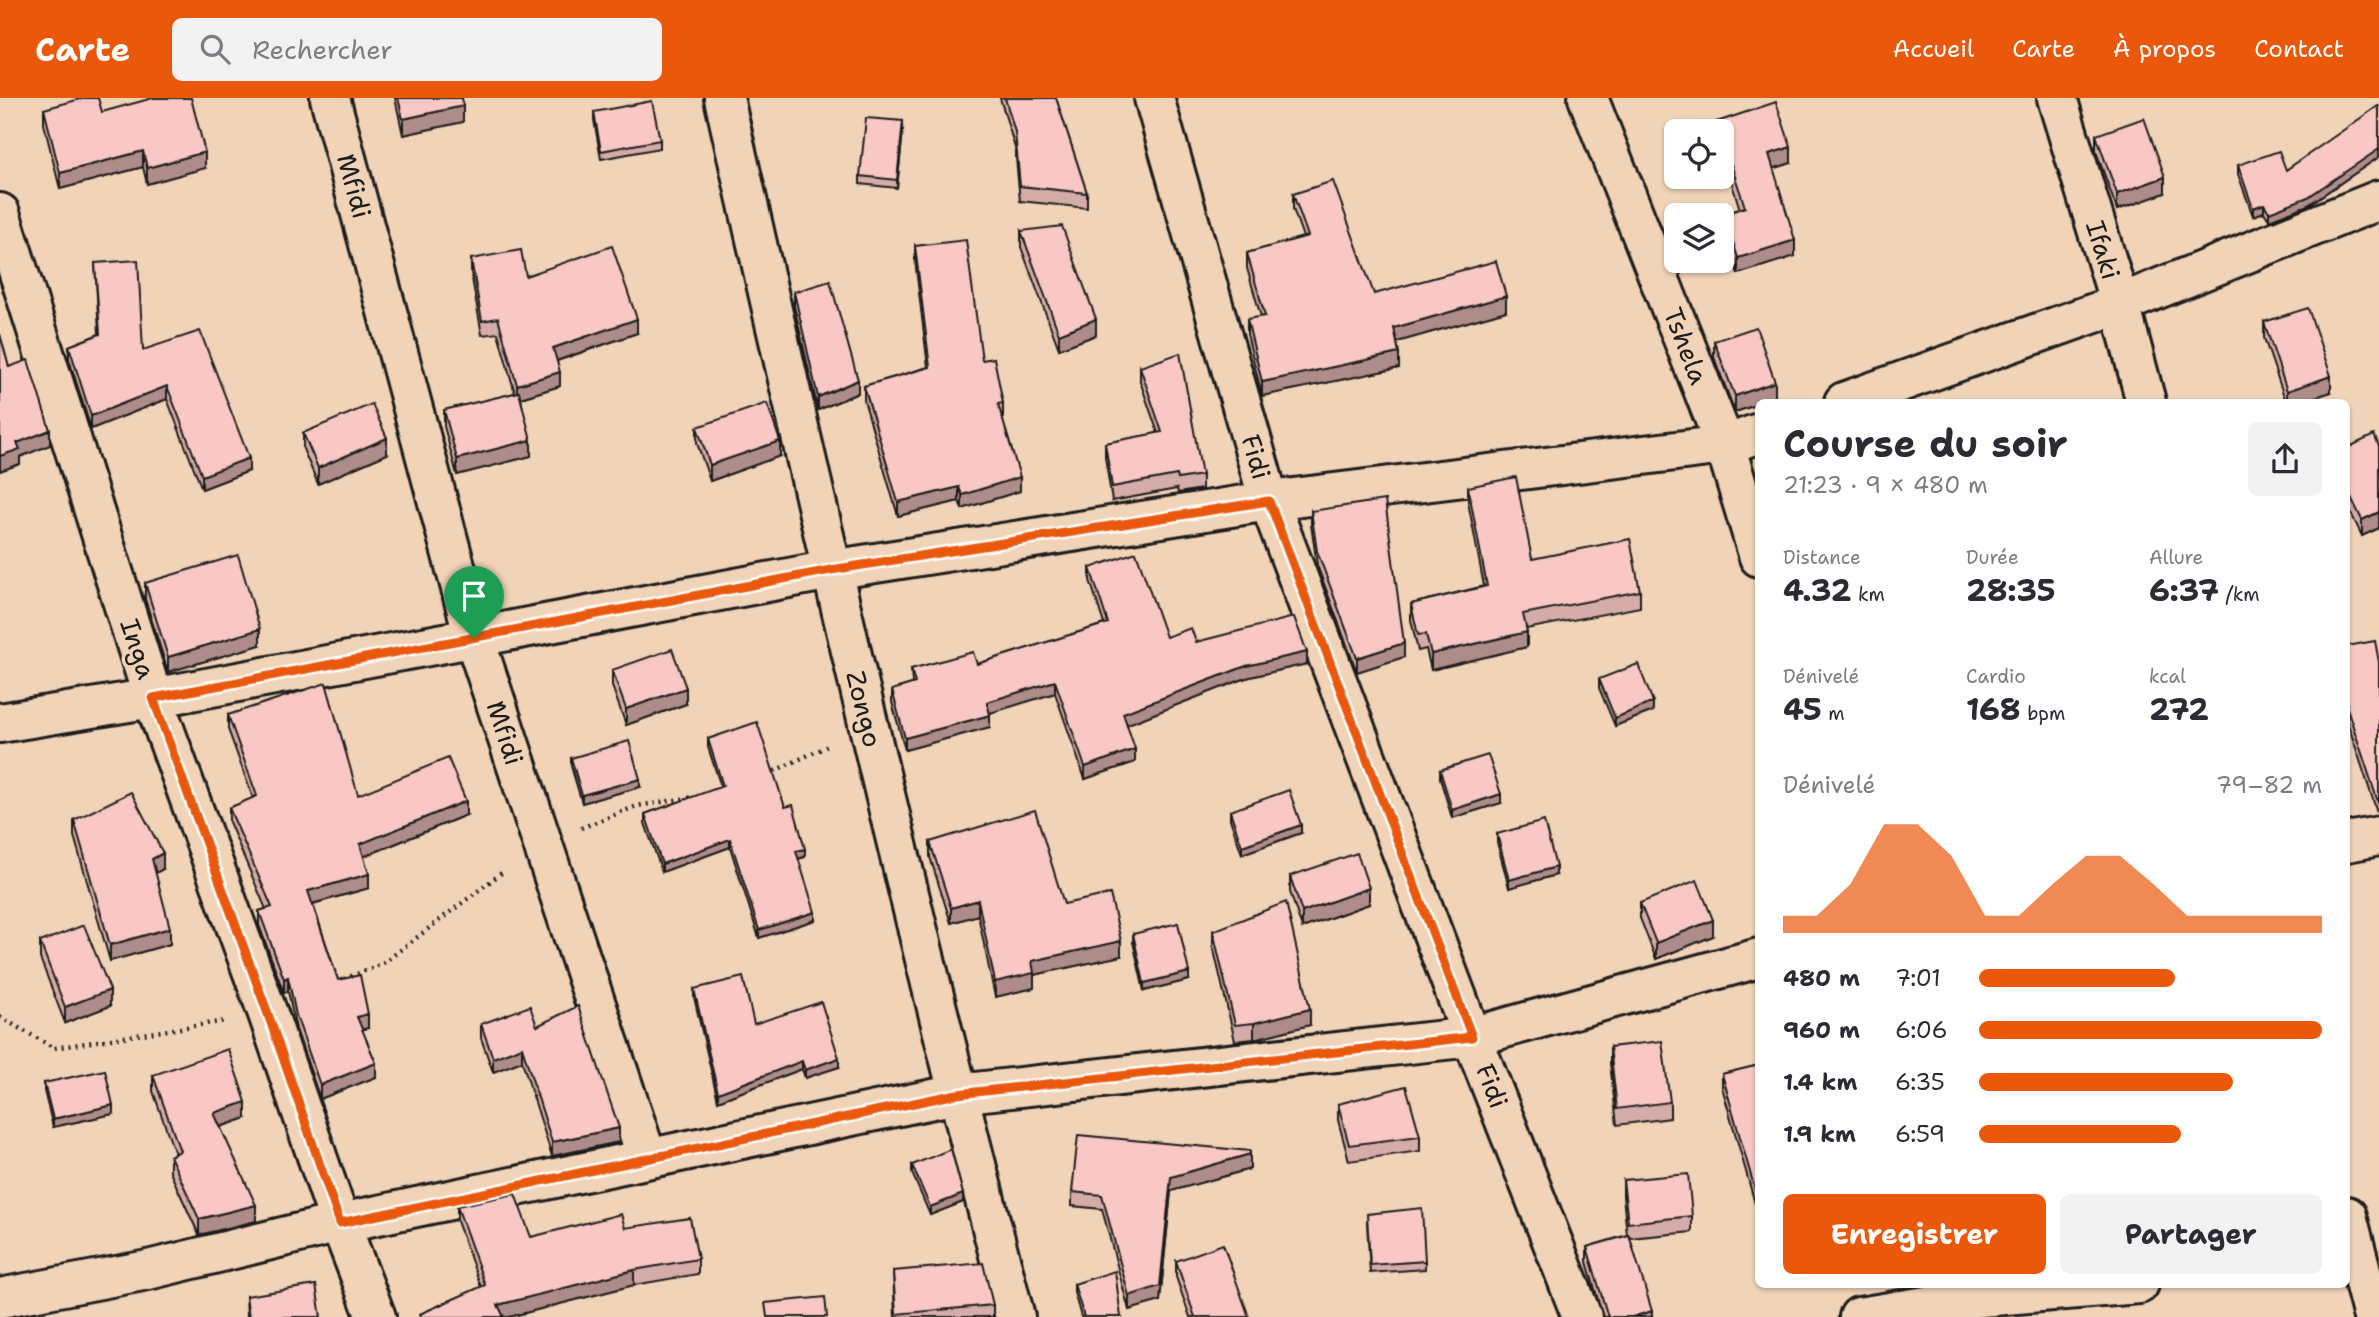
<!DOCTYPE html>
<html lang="fr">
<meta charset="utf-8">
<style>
:root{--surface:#fff;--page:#f2f2f3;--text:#2b2b33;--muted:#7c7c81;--accent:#ea580c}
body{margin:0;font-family:"Shantell Sans",sans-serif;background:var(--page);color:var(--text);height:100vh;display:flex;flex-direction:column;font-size:26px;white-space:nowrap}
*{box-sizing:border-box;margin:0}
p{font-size:23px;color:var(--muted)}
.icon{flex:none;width:38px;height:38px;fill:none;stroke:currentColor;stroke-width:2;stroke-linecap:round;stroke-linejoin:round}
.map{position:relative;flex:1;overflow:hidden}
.side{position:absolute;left:1755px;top:301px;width:595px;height:889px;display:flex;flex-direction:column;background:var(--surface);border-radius:10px;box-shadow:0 2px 5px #0004}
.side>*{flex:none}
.controls{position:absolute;left:1664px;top:21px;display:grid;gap:14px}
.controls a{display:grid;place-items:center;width:70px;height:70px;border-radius:10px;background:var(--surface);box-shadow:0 2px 5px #0004;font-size:35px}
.pin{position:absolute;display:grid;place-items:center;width:60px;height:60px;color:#fff;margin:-72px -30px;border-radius:50% 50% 50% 0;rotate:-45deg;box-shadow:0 0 7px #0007}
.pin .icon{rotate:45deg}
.round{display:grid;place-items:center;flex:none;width:74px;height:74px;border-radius:10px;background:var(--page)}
.overview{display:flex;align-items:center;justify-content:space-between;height:119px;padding:0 28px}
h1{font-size:38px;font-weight:700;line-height:52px}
.figures{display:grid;grid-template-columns:repeat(3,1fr);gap:10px;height:119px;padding:7px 28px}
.figures div{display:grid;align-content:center}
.figures b{font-size:30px;font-weight:700}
.figures small{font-size:19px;font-weight:400}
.figures p{font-size:19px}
.chart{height:196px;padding:14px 28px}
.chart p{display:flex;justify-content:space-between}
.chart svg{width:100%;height:126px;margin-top:7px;fill:var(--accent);opacity:.7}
.button{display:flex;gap:14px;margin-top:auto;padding:14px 28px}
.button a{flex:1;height:80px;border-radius:10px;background:var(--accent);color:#fff;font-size:28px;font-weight:700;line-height:80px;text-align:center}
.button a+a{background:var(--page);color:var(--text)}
ul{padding:0 28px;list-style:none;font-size:23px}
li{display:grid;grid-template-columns:112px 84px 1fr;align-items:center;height:52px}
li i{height:18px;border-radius:9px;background:var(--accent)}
header{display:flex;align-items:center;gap:42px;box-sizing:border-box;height:98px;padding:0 35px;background:var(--accent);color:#fff}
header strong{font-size:33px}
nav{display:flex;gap:38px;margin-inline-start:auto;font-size:24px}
.search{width:490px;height:63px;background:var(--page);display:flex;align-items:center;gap:18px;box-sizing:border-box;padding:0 24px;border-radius:10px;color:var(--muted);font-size:26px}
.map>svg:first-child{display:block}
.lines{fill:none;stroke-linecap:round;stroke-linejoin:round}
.street-casing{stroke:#1c1c1c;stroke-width:44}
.path{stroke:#1c1c1c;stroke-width:4.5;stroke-dasharray:2 5;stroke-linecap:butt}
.street{stroke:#f1d4b8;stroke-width:38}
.wall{fill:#d6aca9;stroke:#1c1c1c;stroke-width:2}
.shaded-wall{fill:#ae8c89;stroke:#1c1c1c;stroke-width:2}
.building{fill:#f9c8c4;stroke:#1c1c1c;stroke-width:2}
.route-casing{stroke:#fff;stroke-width:14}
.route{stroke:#ea580c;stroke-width:9}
.labels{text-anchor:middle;stroke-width:7;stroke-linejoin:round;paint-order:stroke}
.street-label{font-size:26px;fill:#1c1c1c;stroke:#f1d4b8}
</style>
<header>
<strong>Carte</strong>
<div class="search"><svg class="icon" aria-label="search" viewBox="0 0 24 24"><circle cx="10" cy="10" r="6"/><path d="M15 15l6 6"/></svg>Rechercher</div>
<nav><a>Accueil</a><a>Carte</a><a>À propos</a><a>Contact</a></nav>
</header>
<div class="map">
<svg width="2379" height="1219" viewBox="0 0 2379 1219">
<rect width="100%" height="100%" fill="#f1d4b8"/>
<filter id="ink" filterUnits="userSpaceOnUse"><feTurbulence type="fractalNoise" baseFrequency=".0143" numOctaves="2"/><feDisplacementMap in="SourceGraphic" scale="14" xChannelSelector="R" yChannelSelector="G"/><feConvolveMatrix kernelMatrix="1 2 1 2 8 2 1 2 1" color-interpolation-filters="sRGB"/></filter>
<g filter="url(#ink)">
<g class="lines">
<g class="street-casing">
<g id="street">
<polyline points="330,0 474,539 647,1060"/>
<path d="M724 0C816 408 910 814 1015 1219"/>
<polyline points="1154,0 1269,403 1472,939 1582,1219"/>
<polyline points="1588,0 1725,347 1759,459"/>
<polyline points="2057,0 2120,206 2146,304"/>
<polyline points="0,115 153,600 268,916 340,1125 376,1219"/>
<polyline points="1844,304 2120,206 2379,102"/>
<polyline points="0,625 153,600 831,472 1269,403 1725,347 1759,335"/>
<polyline points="2347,744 2379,738"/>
<polyline points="2347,1118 2373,1219"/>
<polyline points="0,1200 148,1172 340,1125 957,996 1472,939 1759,860"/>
<polyline points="1859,1219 1981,1199 2139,1186"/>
</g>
</g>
<g class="path">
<polyline points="768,676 830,647"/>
<polyline points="581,730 637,708 694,699"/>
<polyline points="344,881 382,866 504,773"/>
<polyline points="0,919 54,950 225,923"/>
</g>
<use href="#street" class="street"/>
</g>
<g class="wall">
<polygon points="395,0 462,0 463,24 403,37"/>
<polygon points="1000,0 1056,0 1087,95 1087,110 1020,103 1015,50"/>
<polygon points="2379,9 2379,59 2308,107 2269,122 2264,114 2253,118 2238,76 2238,67 2286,72"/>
<polygon points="44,11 102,14 205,70 147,86 143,69 60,91 44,26"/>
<polygon points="594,14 660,42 660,50 601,61 594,22"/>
<polygon points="1717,24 1791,65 1773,71 1795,158 1738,176 1724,132 1724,116 1740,111 1722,55 1722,33 1717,33"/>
<polygon points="903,32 897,90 860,86 860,78"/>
<polygon points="2096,37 2165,95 2117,112 2096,53"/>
<polygon points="1293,96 1374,196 1506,213 1397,244 1399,270 1262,298 1247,236 1247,221 1261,219 1247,170 1247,155 1303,139 1293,111"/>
<polygon points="1021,133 1096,237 1059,251 1021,149"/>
<polygon points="915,148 982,262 1003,305 1003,319 1002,319 1020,393 962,411 959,403 898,418 864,302 864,288 928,269 915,162"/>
<polygon points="471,161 526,178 637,235 557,263 560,288 521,300 531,358 457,377 444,328 444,312 515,295 498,235 482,237 471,175"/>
<polygon points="95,165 143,252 249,373 202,391 167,301 91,331 69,261 69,248 99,236"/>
<polygon points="794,194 858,295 818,312 794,208"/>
<polygon points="2264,224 2331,294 2300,304 2286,304 2264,240"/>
<polygon points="1714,243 1775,300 1762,304 1759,304 1759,306 1735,314 1714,259"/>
<polygon points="1140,269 1202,377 1202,391 1178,395 1177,391 1112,403 1105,359 1105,345 1158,335 1140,283"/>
<polygon points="697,329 780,358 710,383 697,345"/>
<polygon points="303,335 387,356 318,386 303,351"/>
<polygon points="2379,348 2379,430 2362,438 2347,407 2347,350"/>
<polygon points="1468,389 1532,461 1640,493 1640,509 1526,531 1527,549 1431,572 1426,551 1418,553 1411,522 1411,506 1484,488 1468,404"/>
<polygon points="1311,413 1404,559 1357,574 1317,467 1311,427"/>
<polygon points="1090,470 1166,539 1196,544 1307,566 1246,580 1127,626 1135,664 1085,681 1055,595 990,615 990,629 905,652 892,604 892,592 912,586 911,571 977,566 1104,526 1090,482"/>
<polygon points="145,485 260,547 168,574 145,501"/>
<polygon points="2347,548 2379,564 2379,717 2378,717 2347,623"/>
<polygon points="612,572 686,606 626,627 612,588"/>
<polygon points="1599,581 1653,613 1615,628 1599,590"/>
<polygon points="228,617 358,697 466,717 363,759 369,790 313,806 338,882 368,930 362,931 376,979 320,1001 296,931 288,893 284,895 259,827 259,813 266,811 229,724 229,710 253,700 228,631"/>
<polygon points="708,641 785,709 805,759 798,761 815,822 759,840 730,749 662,774 645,725 645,716 721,689 708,649"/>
<polygon points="571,660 640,689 582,705 571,668"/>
<polygon points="1440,672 1501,705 1452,720 1440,680"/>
<polygon points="1230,713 1301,735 1242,756 1230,721"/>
<polygon points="74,722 163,771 155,775 170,846 110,863 74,738"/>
<polygon points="1497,736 1556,777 1509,790 1497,744"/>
<polygon points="930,744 1064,806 1121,858 1034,877 1034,890 995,899 978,817 951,825 930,759"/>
<polygon points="1290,778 1369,806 1302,830 1290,794"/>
<polygon points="1640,805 1713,838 1656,861 1640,820"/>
<polygon points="1213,833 1310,927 1254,941 1235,943 1213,848"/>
<polygon points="1133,836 1189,882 1144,893 1133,844"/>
<polygon points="40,844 110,908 65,925 40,860"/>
<polygon points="694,891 754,926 839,969 805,980 802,971 718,1003 694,899"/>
<polygon points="481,926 537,928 619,1044 552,1058 522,963 493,974 481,940"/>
<polygon points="1610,949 1670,1004 1670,1020 1617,1027 1610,965"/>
<polygon points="1759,967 1758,1116 1722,989 1722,976"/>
<polygon points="153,977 246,1020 220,1029 256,1123 199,1137 170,1074 170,1058 175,1056 153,993"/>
<polygon points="44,985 113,1016 53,1029 44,993"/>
<polygon points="1338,1006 1420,1038 1420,1053 1349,1063 1338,1022"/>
<polygon points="912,1067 963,1104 930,1117 912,1075"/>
<polygon points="1250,1071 1171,1093 1160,1203 1129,1212 1102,1111 1072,1108 1072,1094"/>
<polygon points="1623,1082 1692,1118 1692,1134 1630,1140 1652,1219 1603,1219 1587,1164 1587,1149 1627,1137 1623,1098"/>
<polygon points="457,1108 531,1139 625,1130 698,1161 698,1176 634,1187 509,1219 420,1219 420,1216 481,1189 457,1123"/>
<polygon points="1367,1124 1425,1163 1425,1171 1370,1175"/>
<polygon points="1176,1163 1249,1219 1190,1219 1176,1179"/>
<polygon points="893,1173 993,1207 993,1219 895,1219"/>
<polygon points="1074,1186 1121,1219 1081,1219 1074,1194"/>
<polygon points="246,1198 321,1219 247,1219"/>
</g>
<g class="shaded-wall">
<polygon points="463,8 463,24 403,37 403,21"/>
<polygon points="903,23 903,32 897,90 897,82"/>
<polygon points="1791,49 1791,65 1769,72 1769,56"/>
<polygon points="2379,51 2379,59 2308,107 2269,122 2269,114"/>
<polygon points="143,53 143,69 60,91 60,75"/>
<polygon points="205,54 205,70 147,86 147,70"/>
<polygon points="2165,79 2165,95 2117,112 2117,96"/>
<polygon points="2264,106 2264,114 2253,118 2253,110"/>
<polygon points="1795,142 1795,158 1738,176 1738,160"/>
<polygon points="1506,198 1506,213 1394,245 1394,230"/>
<polygon points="637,221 637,235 553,264 553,250"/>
<polygon points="1096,221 1096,237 1059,251 1059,236"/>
<polygon points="1399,255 1399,270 1262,298 1262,284"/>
<polygon points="560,274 560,288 517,301 517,287"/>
<polygon points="2331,278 2331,294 2300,304 2287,304 2287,293"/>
<polygon points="858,282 858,295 818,312 818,299"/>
<polygon points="1775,284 1775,300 1762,304 1759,304 1759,306 1735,314 1735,298"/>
<polygon points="167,288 167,301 91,331 91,318"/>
<polygon points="50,332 50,347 20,359 20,366 0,373 0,358 17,345"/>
<polygon points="387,340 387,356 318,386 318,370"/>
<polygon points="531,342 531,358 457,377 457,361"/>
<polygon points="780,343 780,358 710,383 710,367"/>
<polygon points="249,360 249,373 202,391 202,378"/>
<polygon points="1020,379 1020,393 962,411 962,397"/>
<polygon points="959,389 959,403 898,418 898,404"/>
<polygon points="2379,414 2379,430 2362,438 2362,422"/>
<polygon points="260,531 260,547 168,574 168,559"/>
<polygon points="1527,534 1527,549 1431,572 1431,556"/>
<polygon points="1404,545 1404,559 1357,574 1357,560"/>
<polygon points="1307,554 1307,566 1246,580 1123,628 1123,615 1246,568"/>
<polygon points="1055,583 1055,595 987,616 987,604"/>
<polygon points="686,590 686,606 626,627 626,611"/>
<polygon points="1653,604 1653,613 1615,628 1615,620"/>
<polygon points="990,617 990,629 905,652 905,640"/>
<polygon points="1135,651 1135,664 1085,681 1085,669"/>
<polygon points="640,681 640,689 582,705 582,697"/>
<polygon points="1501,696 1501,705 1452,720 1452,712"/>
<polygon points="466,703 466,717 360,760 360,746"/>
<polygon points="1301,727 1301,735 1242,756 1242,748"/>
<polygon points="730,741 730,749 662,774 662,766"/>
<polygon points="805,751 805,759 796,761 796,753"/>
<polygon points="163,755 163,771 152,777 152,761"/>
<polygon points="1556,769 1556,777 1509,790 1509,782"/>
<polygon points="369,776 369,790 308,807 308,793"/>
<polygon points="1369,790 1369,806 1302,830 1302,814"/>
<polygon points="978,802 978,817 951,825 951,810"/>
<polygon points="815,814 815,822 759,840 759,832"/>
<polygon points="1713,822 1713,838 1656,861 1656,845"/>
<polygon points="170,830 170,846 110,863 110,847"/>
<polygon points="1121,843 1121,858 1034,877 1034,890 995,899 995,884 1032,863"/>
<polygon points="1189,874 1189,882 1144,893 1144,885"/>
<polygon points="288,879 288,893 284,895 284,881"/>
<polygon points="110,892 110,908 65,925 65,909"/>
<polygon points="1310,911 1310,927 1254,941 1254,925"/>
<polygon points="368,916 368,930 357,933 357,919"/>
<polygon points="522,949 522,963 493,974 493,960"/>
<polygon points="839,960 839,969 805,980 805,972"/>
<polygon points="802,963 802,971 718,1003 718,995"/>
<polygon points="376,965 376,979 320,1001 320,987"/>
<polygon points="246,1004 246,1020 214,1031 214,1015"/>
<polygon points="113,1007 113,1016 53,1029 53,1021"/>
<polygon points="619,1030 619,1044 552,1058 552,1044"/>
<polygon points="1250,1056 1250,1071 1171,1093 1160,1203 1129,1212 1129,1198 1171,1079"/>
<polygon points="963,1096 963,1104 930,1117 930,1109"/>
<polygon points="256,1107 256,1123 199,1137 199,1121"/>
<polygon points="634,1172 634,1187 509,1219 498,1219 498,1207"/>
<polygon points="1652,1213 1652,1219 1632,1219"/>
</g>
<g class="building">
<polygon points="84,0 98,0 102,14 153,0 191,0 205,54 147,70 143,53 60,75 44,11"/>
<polygon points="398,0 462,0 463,8 403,21"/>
<polygon points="1005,0 1056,0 1087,95 1020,88 1015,34"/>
<polygon points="652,3 660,42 601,53 594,14"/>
<polygon points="1776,4 1791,49 1769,56 1795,142 1738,160 1724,116 1745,109 1722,39 1722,33 1720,33 1717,24"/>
<polygon points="2378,8 2379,9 2379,51 2308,99 2269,114 2264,106 2253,110 2238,67 2279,53 2286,72"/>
<polygon points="866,20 903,23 897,82 860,78"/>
<polygon points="2144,20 2165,79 2117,96 2096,37"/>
<polygon points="1333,83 1374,196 1496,163 1506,198 1394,230 1399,255 1262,284 1247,221 1265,218 1247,155 1308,138 1293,96"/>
<polygon points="1062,128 1096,221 1059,236 1021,133"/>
<polygon points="966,142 982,262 994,260 1003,305 998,306 1020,379 962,397 959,389 898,404 864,288 930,269 915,148"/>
<polygon points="612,148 637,221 553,250 560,274 517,287 498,220 482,223 471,161 521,152 526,178"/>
<polygon points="138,162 143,252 200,233 249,360 202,378 167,288 91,318 69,248 100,236 95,165"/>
<polygon points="830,183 858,282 818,299 794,194"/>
<polygon points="2308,210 2331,278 2287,293 2264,224"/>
<polygon points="1756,229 1775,284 1735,298 1714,243"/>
<polygon points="0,236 9,269 28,262 50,332 17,345 20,351 0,358"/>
<polygon points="1180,255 1202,377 1178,381 1177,377 1112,389 1105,345 1162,334 1140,269"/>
<polygon points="519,294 531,342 457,361 444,312"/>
<polygon points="767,305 780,343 710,367 697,329"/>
<polygon points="372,306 387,340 318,370 303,335"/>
<polygon points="2374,337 2379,348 2379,414 2362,422 2347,391 2347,350"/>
<polygon points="1516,379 1532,461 1630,441 1640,493 1523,516 1527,534 1431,556 1426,536 1418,537 1411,506 1487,488 1468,389"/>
<polygon points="1385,402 1404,545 1357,560 1317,453 1311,413"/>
<polygon points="1136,454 1166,539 1191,530 1196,544 1294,519 1307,554 1246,568 1123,615 1135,651 1085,669 1055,583 987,604 990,617 905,640 892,592 915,585 911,571 973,554 977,566 1108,525 1090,470"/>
<polygon points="238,457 260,531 168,559 145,485"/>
<polygon points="2375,543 2379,564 2379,704 2378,704 2347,610 2347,548"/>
<polygon points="672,551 686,590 626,611 612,572"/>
<polygon points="1638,566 1653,604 1615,620 1599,581"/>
<polygon points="326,585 358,697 448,660 466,703 360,746 369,776 308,793 338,882 360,877 368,916 357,919 376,965 320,987 296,917 288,879 284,881 259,813 272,809 229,710 257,698 228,617"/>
<polygon points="757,624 785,709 793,707 805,751 796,753 815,814 759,832 730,741 662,766 645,716 723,688 708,641"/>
<polygon points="629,643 640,681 582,697 571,660"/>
<polygon points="1488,657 1501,696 1452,712 1440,672"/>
<polygon points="1289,692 1301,727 1242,748 1230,713"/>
<polygon points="131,694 163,755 152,761 170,830 110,847 74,722"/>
<polygon points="1035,712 1064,806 1110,796 1121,843 1032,863 1034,875 995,884 978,802 951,810 930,744"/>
<polygon points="1544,723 1556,769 1509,782 1497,736"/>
<polygon points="1357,755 1369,790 1302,814 1290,778"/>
<polygon points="1697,782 1713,822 1656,845 1640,805"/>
<polygon points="1286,804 1310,911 1254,925 1235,927 1213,833"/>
<polygon points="1178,825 1189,874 1144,885 1133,836"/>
<polygon points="84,827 110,892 65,909 40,844"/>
<polygon points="743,879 754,926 821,904 839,960 805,972 802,963 718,995 694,891"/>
<polygon points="530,908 537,928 578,908 619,1030 552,1044 522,949 493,960 481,926"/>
<polygon points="1662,943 1670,1004 1617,1011 1610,949"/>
<polygon points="228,951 246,1004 214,1015 256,1107 199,1121 170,1058 180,1053 153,977"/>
<polygon points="1759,967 1759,1102 1758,1102 1722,976"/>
<polygon points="105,972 113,1007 53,1021 44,985"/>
<polygon points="1406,988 1420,1038 1349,1047 1338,1006"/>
<polygon points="1078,1037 1250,1053 1250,1056 1171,1079 1160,1188 1129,1198 1102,1097 1072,1094"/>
<polygon points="951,1051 963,1096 930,1109 912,1067"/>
<polygon points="1688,1076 1692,1118 1628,1125 1623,1082"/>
<polygon points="515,1096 531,1139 621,1116 625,1130 690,1120 698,1161 634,1172 498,1207 504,1219 421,1219 420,1216 485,1187 457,1108"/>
<polygon points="1422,1110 1425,1163 1370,1167 1367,1116"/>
<polygon points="1629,1137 1652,1213 1632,1219 1608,1219 1587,1149"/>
<polygon points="1223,1146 1249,1219 1195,1219 1176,1163"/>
<polygon points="983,1165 993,1207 896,1216 893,1173"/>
<polygon points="1115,1173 1121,1219 1084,1219 1074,1186"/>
<polygon points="316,1187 321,1219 249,1219 246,1198"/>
<polygon points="825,1199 827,1219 767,1219 765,1205"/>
</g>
</g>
<g class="lines" filter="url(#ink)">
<g class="route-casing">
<polygon id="route" points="1269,403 1472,939 957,996 340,1125 268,916 153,600 831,472"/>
</g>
<use href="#route" class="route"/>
</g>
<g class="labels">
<g class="street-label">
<text transform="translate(354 88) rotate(75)" y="9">Mfidi</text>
<text transform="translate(2103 152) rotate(73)" y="9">Ifaki</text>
<text transform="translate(1686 248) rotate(69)" y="9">Tshela</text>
<text transform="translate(1256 359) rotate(74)" y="9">Fidi</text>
<text transform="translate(138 551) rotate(72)" y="9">Inga</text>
<text transform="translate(864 611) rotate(76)" y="9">Zongo</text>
<text transform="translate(505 635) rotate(72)" y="9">Mfidi</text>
<text transform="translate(1492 988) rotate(69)" y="9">Fidi</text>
</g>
</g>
</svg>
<div class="controls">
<a><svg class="icon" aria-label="locate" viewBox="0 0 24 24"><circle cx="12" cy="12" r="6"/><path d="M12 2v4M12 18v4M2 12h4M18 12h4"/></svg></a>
<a><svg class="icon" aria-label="layers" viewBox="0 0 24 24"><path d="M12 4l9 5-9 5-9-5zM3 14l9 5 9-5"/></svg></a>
</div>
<div class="pin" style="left:474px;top:540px;background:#1e9e55"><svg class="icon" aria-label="arrive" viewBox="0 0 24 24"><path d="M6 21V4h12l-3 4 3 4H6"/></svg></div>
<section class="side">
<div class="overview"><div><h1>Course du soir</h1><p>21:23 · 9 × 480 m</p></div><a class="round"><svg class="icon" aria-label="share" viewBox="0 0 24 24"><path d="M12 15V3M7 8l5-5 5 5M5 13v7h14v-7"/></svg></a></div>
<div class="figures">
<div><p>Distance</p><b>4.32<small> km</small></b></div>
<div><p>Durée</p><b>28:35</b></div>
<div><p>Allure</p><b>6:37<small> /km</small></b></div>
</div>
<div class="figures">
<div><p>Dénivelé</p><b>45<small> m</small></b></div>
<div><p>Cardio</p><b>168<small> bpm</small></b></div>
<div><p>kcal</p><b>272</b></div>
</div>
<div class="chart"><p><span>Dénivelé</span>79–82 m</p>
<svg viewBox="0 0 160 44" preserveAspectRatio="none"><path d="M0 44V38L10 38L20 27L30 6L40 6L50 17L60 38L70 38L80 27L90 17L100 17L110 27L120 38L130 38L140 38L150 38L160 38V44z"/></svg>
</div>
<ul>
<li><b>480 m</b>7:01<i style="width:57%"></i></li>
<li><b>960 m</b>6:06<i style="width:100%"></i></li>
<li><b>1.4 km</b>6:35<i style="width:74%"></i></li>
<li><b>1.9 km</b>6:59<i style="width:59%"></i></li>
</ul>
<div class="button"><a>Enregistrer</a><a>Partager</a></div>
</section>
</div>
